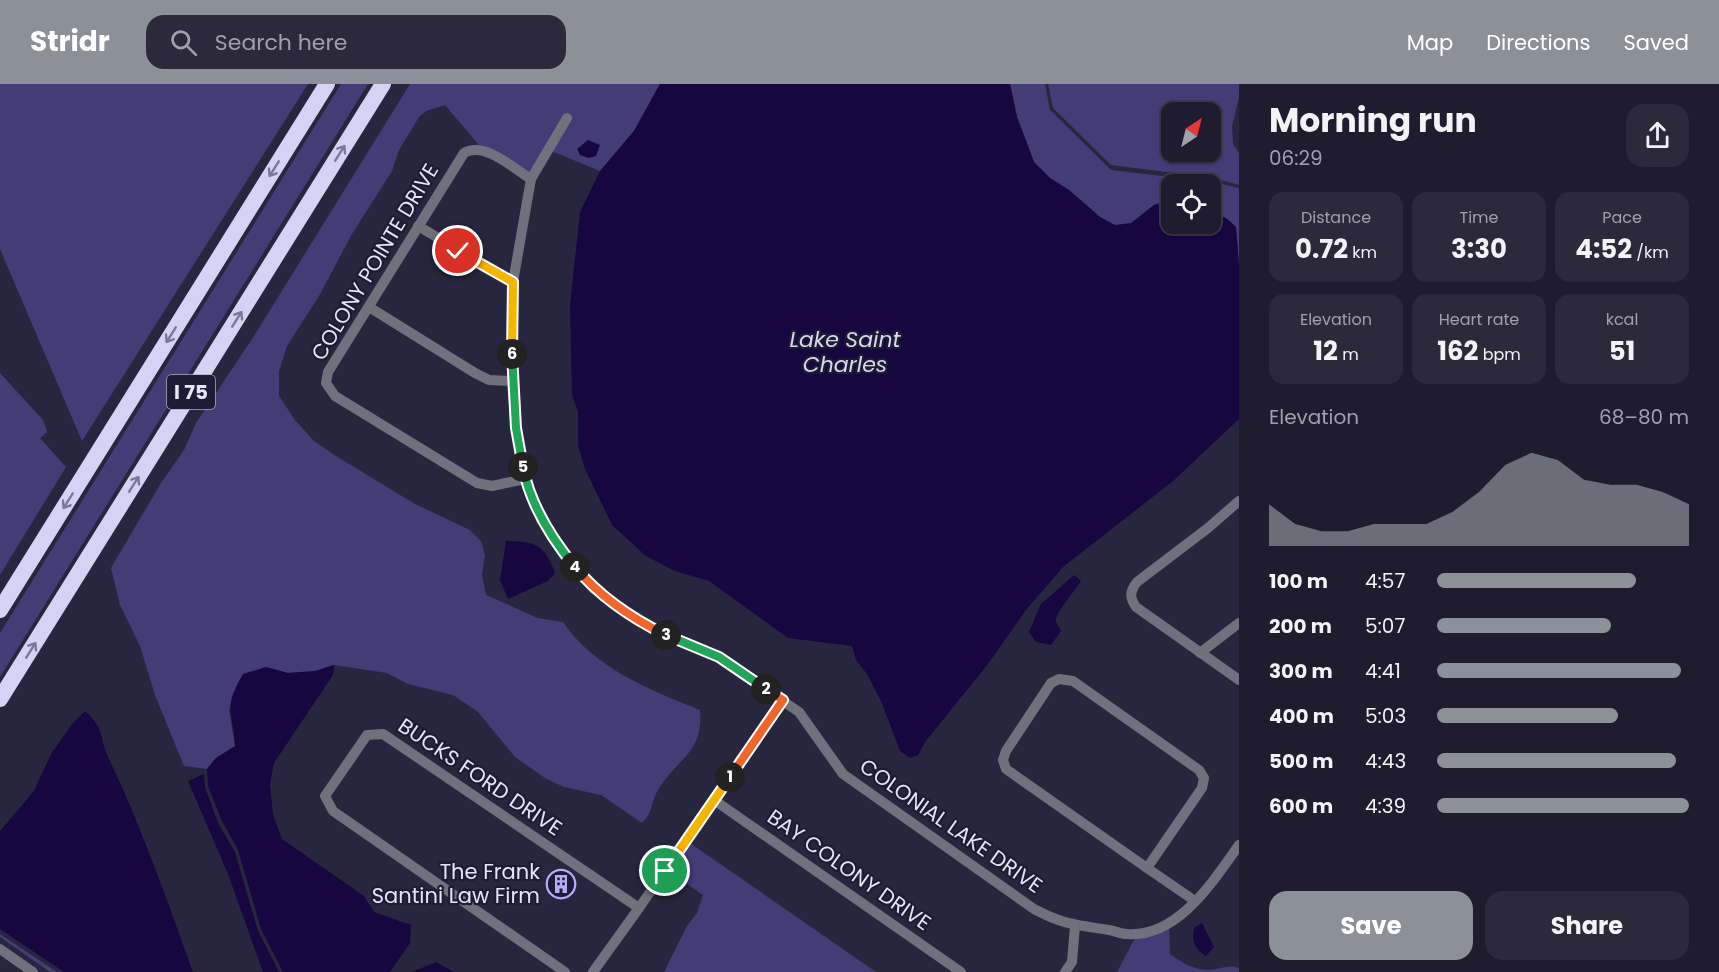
<!DOCTYPE html>
<meta charset="utf-8">
<style>
:root{--surface:#1e1c2e;--page:#2b293a;--text:#f1f3f6;--muted:#a1a1aa;--line:#3c3a4a;--accent:#8c9099}
body{margin:0;font-family:Poppins,sans-serif;background:var(--page);color:var(--text);height:100vh;display:flex;flex-direction:column;font-size:22px;white-space:nowrap}
*{box-sizing:border-box;margin:0}
p{font-size:20px;color:var(--muted)}
.icon{flex:none;width:33px;height:33px;fill:none;stroke:currentColor;stroke-width:2;stroke-linecap:round;stroke-linejoin:round}
.map{position:relative;flex:1;overflow:hidden}
.sheet{display:flex;flex-direction:column;background:var(--surface);width:480px}
.sheet>*{flex:none}
.needle{width:39px;rotate:35deg}
.tools{position:absolute;left:1161px;top:18px;display:grid;gap:12px}
.tools a{display:grid;place-items:center;width:60px;height:60px;border-radius:12px;background:var(--surface);box-shadow:0 2px 4px #0004,0 0 0 2px var(--line);font-size:30px}
.pin{position:absolute;display:grid;place-items:center;width:51px;height:51px;color:#fff;margin:-26px;border:3px solid #fff;border-radius:50%;box-shadow:0 2px 6px #0007}
.km{position:absolute;width:30px;height:30px;margin:-15px;border-radius:50%;background:#222;color:#fff;font-size:16px;line-height:30px;text-align:center}
.round{display:grid;place-items:center;flex:none;width:63px;height:63px;border-radius:18px;background:var(--page)}
.head{display:flex;align-items:center;justify-content:space-between;height:102px;padding:0 30px}
h1{font-size:33px;font-weight:700;line-height:45px}
.figures{display:grid;grid-template-columns:repeat(3,1fr);gap:9px;height:102px;padding:6px 30px}
.figures div{display:grid;align-content:center;border-radius:15px;background:var(--page);text-align:center}
.figures b{font-size:26px;font-weight:700}
.figures small{font-size:16px;font-weight:400}
.figures p{font-size:16px}
.chart{height:168px;padding:12px 30px}
.chart p{display:flex;justify-content:space-between}
.chart svg{width:100%;height:108px;margin-top:6px;fill:var(--accent);opacity:.7}
.button{display:flex;gap:12px;margin-top:auto;padding:12px 30px}
.button a{flex:1;height:69px;border-radius:18px;background:var(--accent);color:#fff;font-size:24px;font-weight:700;line-height:69px;text-align:center}
.button a+a{background:var(--page);color:var(--text)}
ul{padding:0 30px;list-style:none;font-size:20px}
li{display:grid;grid-template-columns:96px 72px 1fr;align-items:center;height:45px}
li i{height:15px;border-radius:8px;background:var(--accent)}
header{display:flex;align-items:center;gap:36px;box-sizing:border-box;height:84px;padding:0 30px;background:var(--accent);color:#fff}
header strong{font-size:28px}
nav{display:flex;gap:33px;margin-inline-start:auto;font-size:21px}
.search{width:420px;height:54px;background:var(--page);display:flex;align-items:center;gap:15px;box-sizing:border-box;padding:0 21px;border-radius:18px;color:var(--muted);font-size:22px}
main{display:flex;flex:1;min-height:0}
.map>svg:first-child{display:block}
.green{fill:#443c77;fill-rule:evenodd}
.water{fill:#170640}
.lines{fill:none;stroke-linecap:round;stroke-linejoin:round}
.minor{stroke:#71707d;stroke-width:10}
.highway{stroke:#d5d3f4;stroke-width:16}
.oneway{stroke:#7a7894}
.split-1-casing{stroke:#fff;stroke-width:12}
.split-2-casing{stroke:#fff;stroke-width:12}
.split-3-casing{stroke:#fff;stroke-width:12}
.split-4-casing{stroke:#fff;stroke-width:12}
.split-5-casing{stroke:#fff;stroke-width:12}
.split-6-casing{stroke:#fff;stroke-width:12}
.split-7-casing{stroke:#fff;stroke-width:12}
.split-1{stroke:#f5b400;stroke-width:8}
.split-2{stroke:#f0652b;stroke-width:8}
.split-3{stroke:#22a559;stroke-width:8}
.split-4{stroke:#f0652b;stroke-width:8}
.split-5{stroke:#22a559;stroke-width:8}
.split-6{stroke:#22a559;stroke-width:8}
.split-7{stroke:#f5b400;stroke-width:8}
.labels{text-anchor:middle;stroke-width:4.5;stroke-linejoin:round;paint-order:stroke}
.shield{fill:#1e1c34;stroke:#a9a9bb;stroke-width:1.5}
.shield-label{font-size:20px;font-weight:bold;fill:#e5e5f5}
.street-label{font-size:21px;fill:#e5e5f5;stroke:#1e1c34}
.poi-label{font-size:21px;fill:#e5e5f5;stroke:#1e1c34;text-anchor:end}
.water-label{font-size:22px;font-style:italic;fill:#d8d7ee;stroke:#1e1c34}
</style>
<header>
<strong>Stridr</strong>
<div class="search"><svg class="icon" aria-label="search" viewBox="0 0 24 24"><circle cx="10" cy="10" r="6"/><path d="M15 15l6 6"/></svg>Search here</div>
<nav><a>Map</a><a>Directions</a><a>Saved</a></nav>
</header>
<main>
<div class="map">
<svg width="1239" height="888" viewBox="0 0 1239 888">
<rect width="100%" height="100%" fill="#28263e"/>
<g class="green">
<polygon points="0,0 308,0 82,357 0,165"/>
<polygon points="341,0 368,0 0,593 0,549"/>
<path d="M410 0H660L634 47 600 87 547 65 531 95 483 66 445 21 426 27 419 33 399 66 392 87 352 150 319 212 287 262 279 287V312L295 336 314 357 336 372 415 420 470 446 481 457 485 471 482 490 486 511 538 534 563 538C594 584 650 606 700 626 704 669 677 674 658 706 651 717 653 729 642 739L601 711 564 703 545 694 515 673 478 628 453 611 408 600 387 589 334 581 315 587 287 589 266 583 229 626 235 662 216 674 207 685 184 682 155 611 140 562 120 521 111 484 161 399 184 366 196 339 254 252Z"/>
<polygon points="1010,0 1045,0 1050,26 1111,86 1213,98 1239,104 1239,182 1236,143 1226,134 1211,128 1210,100 1172,100 1171,116 1154,121 1132,139 1115,142 1100,133 1069,106 1050,94 1034,78 1017,33"/>
<path d="M1048 0H1239V13L1232 43 1233 60 1239 69V101L1214 94 1111 81 1053 24ZM1172 28H1210V68H1172Z"/>
<polygon points="0,289 43,336 47,348 40,354 66,383 0,491"/>
<polygon points="687,757 876,888 664,888 687,842 697,829 703,811 667,786"/>
<path d="M1169 840 1170 870C1182 879 1194 886 1210 886 1220 885 1229 880 1239 884V888H1117L1136 852Z"/>
<polygon points="0,850 57,888 50,888 0,853"/>
</g>
<g class="water">
<polygon points="660,0 1010,0 1017,33 1034,78 1050,94 1069,106 1100,133 1115,141 1131,139 1154,121 1171,116 1172,140 1210,140 1211,128 1226,134 1236,143 1239,182 1239,335 1173,397 1063,483 1026,526 988,580 925,658 918,671 910,674 900,667 881,617 867,590 856,576 852,562 788,554 709,497 675,487 646,472 612,441 585,385 578,361 578,328 572,311 570,221 580,128 600,87 634,47"/>
<polygon points="588,56 600,61 596,72 589,74 580,71 577,65"/>
<path d="M506 457C536 458 544 460 555 489L548 497 508 515 500 496Z"/>
<path d="M1074 491 1081 497C1076 506 1053 531 1056 538 1057 541 1060 544 1061 547L1051 561 1036 558 1029 548 1041 520Z"/>
<path d="M334 581 333 591 274 679 270 700 273 731 282 755 364 812 374 828 411 841 410 859 390 888H283L261 845 238 766 222 737 208 702 207 685 216 674 235 662C233 626 222 626 243 590L266 583 288 589 315 587Z"/>
<path d="M85 627C107 648 98 651 109 675 142 744 167 816 193 888H64L0 845V747L34 707 51 670 72 640Z"/>
<polygon points="204,690 205,703 218,739 235,768 258,847 279,888 263,888 228,790 188,697"/>
<path d="M1202 839 1214 863 1206 872C1195 865 1191 857 1194 844Z"/>
<polygon points="436,878 454,888 412,888"/>
</g>
<g class="lines">
<g class="minor">
<path d="M567 34 531 95 513 198 512 297 516 344 525 395 543 437 559 463 594 505 649 543 719 573 799 628 843 690 1034 825C1064 841 1077 841 1109 846 1115 847 1121 850 1127 850 1178 854 1214 796 1239 761"/>
<polyline points="418,142 513,198"/>
<polyline points="369,223 475,289 489,296 512,297"/>
<path d="M525 395 492 402 477 399 335 312 326 299 328 288 464 69C484 57 513 84 531 95"/>
<path d="M1239 417 1208 444 1137 498C1130 507 1129 513 1136 523L1239 596"/>
<polyline points="1200,569 1239,539"/>
<polygon points="1059,595 1073,597 1199,686 1204,694 1202,704 1147,784 1006,685 1003,676 1006,667 1051,599"/>
<polyline points="714,716 961,888"/>
<polyline points="1147,784 1195,817"/>
<polyline points="639,824 783,617"/>
<polyline points="0,865 33,888"/>
<polyline points="565,888 333,727 325,712 367,651 383,650 639,824 593,888"/>
<polyline points="1065,888 1072,878 1075,842"/>
</g>
<g class="highway">
<polyline points="0,526 327,0"/>
<polyline points="0,615 383,0"/>
</g>
</g>
<defs><path id="oneway-shaft" d="M-6 0H5M1.5-3L5.5 0L1.5 3" fill="none" stroke-width="1.6" stroke-linecap="round" stroke-linejoin="round" transform="scale(1.5)"/></defs>
<g class="oneway">
<use href="#oneway-shaft" transform="translate(340 69) rotate(-58)"/>
<use href="#oneway-shaft" transform="translate(274 85) rotate(122)"/>
<use href="#oneway-shaft" transform="translate(237 235) rotate(-58)"/>
<use href="#oneway-shaft" transform="translate(171 251) rotate(122)"/>
<use href="#oneway-shaft" transform="translate(134 400) rotate(-58)"/>
<use href="#oneway-shaft" transform="translate(68 417) rotate(122)"/>
<use href="#oneway-shaft" transform="translate(31 566) rotate(-58)"/>
</g>
<g class="lines">
<g class="split-1-casing">
<polyline id="split-1" points="665,787 730,693"/>
</g>
<g class="split-2-casing">
<polyline id="split-2" points="730,693 783,616 766,605"/>
</g>
<g class="split-3-casing">
<polyline id="split-3" points="666,551 719,573 766,605"/>
</g>
<g class="split-4-casing">
<path id="split-4" d="M575 483C600 513 631 534 666 551"/>
</g>
<g class="split-5-casing">
<path id="split-5" d="M523 383C530 420 552 455 575 483"/>
</g>
<g class="split-6-casing">
<polyline id="split-6" points="512,270 516,344 523,383"/>
</g>
<g class="split-7-casing">
<polyline id="split-7" points="458,167 513,198 512,270"/>
</g>
<use href="#split-1" class="split-1"/>
<use href="#split-2" class="split-2"/>
<use href="#split-3" class="split-3"/>
<use href="#split-4" class="split-4"/>
<use href="#split-5" class="split-5"/>
<use href="#split-6" class="split-6"/>
<use href="#split-7" class="split-7"/>
</g>
<defs>
<g id="building-ring" transform="scale(1.5)"><circle r="9.5" fill="#1e1c34" stroke="#b3adf9" stroke-width="1.5"/><path d="M-4-6H4V6H1V3H-1V6H-4ZM-2.5-4.3h1.7v1.8h-1.7ZM.8-4.3h1.7v1.8H.8ZM-2.5-1h1.7V.8h-1.7ZM.8-1h1.7V.8H.8Z" fill="#b3adf9"/></g>
</defs>
<g fill-rule="evenodd">
<use href="#building-ring" x="561" y="800"/>
</g>
<g class="labels">
<rect class="shield" x="167" y="291" width="48" height="34" rx="4.5"/>
<g class="shield-label">
<text x="191" y="315">I 75</text>
</g>
<g class="street-label">
<text transform="translate(375 178) rotate(-59)" y="7">COLONY POINTE DRIVE</text>
<text transform="translate(480 693) rotate(34)" y="7">BUCKS FORD DRIVE</text>
<text transform="translate(951 742) rotate(35)" y="7">COLONIAL LAKE DRIVE</text>
<text transform="translate(849 786) rotate(35)" y="7">BAY COLONY DRIVE</text>
</g>
<g class="poi-label">
<text x="540" y="795">The Frank<tspan x="540" dy="24">Santini Law Firm</tspan></text>
</g>
<g class="water-label">
<text x="845" y="263">Lake Saint<tspan x="845" dy="25">Charles</tspan></text>
</g>
</g>
</svg>
<div class="tools">
<a><svg class="needle" viewBox="-14 -14 28 28"><path d="M0-13l5 13h-10z" fill="#e53935"/><path d="M0 13l5-13h-10z" fill="#a1a1aa"/></svg></a>
<a><svg class="icon" aria-label="locate" viewBox="0 0 24 24"><circle cx="12" cy="12" r="6"/><path d="M12 2v4M12 18v4M2 12h4M18 12h4"/></svg></a>
</div>
<div class="pin" style="left:665px;top:787px;background:#1e9e55"><svg class="icon" aria-label="arrive" viewBox="0 0 24 24"><path d="M6 21V4h12l-3 4 3 4H6"/></svg></div>
<div class="pin" style="left:458px;top:167px;background:#d93025"><svg class="icon" aria-label="check" viewBox="0 0 24 24"><path d="M5 12l5 5 9-10"/></svg></div>
<b class="km" style="left:730px;top:693px">1</b>
<b class="km" style="left:766px;top:605px">2</b>
<b class="km" style="left:666px;top:551px">3</b>
<b class="km" style="left:575px;top:483px">4</b>
<b class="km" style="left:523px;top:383px">5</b>
<b class="km" style="left:512px;top:270px">6</b>
</div>
<section class="sheet">
<div class="head"><div><h1>Morning run</h1><p>06:29</p></div><a class="round"><svg class="icon" aria-label="share" viewBox="0 0 24 24"><path d="M12 15V3M7 8l5-5 5 5M5 13v7h14v-7"/></svg></a></div>
<div class="figures">
<div><p>Distance</p><b>0.72<small> km</small></b></div>
<div><p>Time</p><b>3:30</b></div>
<div><p>Pace</p><b>4:52<small> /km</small></b></div>
</div>
<div class="figures">
<div><p>Elevation</p><b>12<small> m</small></b></div>
<div><p>Heart rate</p><b>162<small> bpm</small></b></div>
<div><p>kcal</p><b>51</b></div>
</div>
<div class="chart"><p><span>Elevation</span>68–80 m</p>
<svg viewBox="0 0 160 44" preserveAspectRatio="none"><path d="M0 44V27L10 35L20 38L30 38L40 35L50 35L60 35L70 30L80 22L90 11L100 6L110 9L120 17L130 19L140 19L150 22L160 27V44z"/></svg>
</div>
<ul>
<li><b>100 m</b>4:57<i style="width:79%"></i></li>
<li><b>200 m</b>5:07<i style="width:69%"></i></li>
<li><b>300 m</b>4:41<i style="width:97%"></i></li>
<li><b>400 m</b>5:03<i style="width:72%"></i></li>
<li><b>500 m</b>4:43<i style="width:95%"></i></li>
<li><b>600 m</b>4:39<i style="width:100%"></i></li>
</ul>
<div class="button"><a>Save</a><a>Share</a></div>
</section>
</main>
